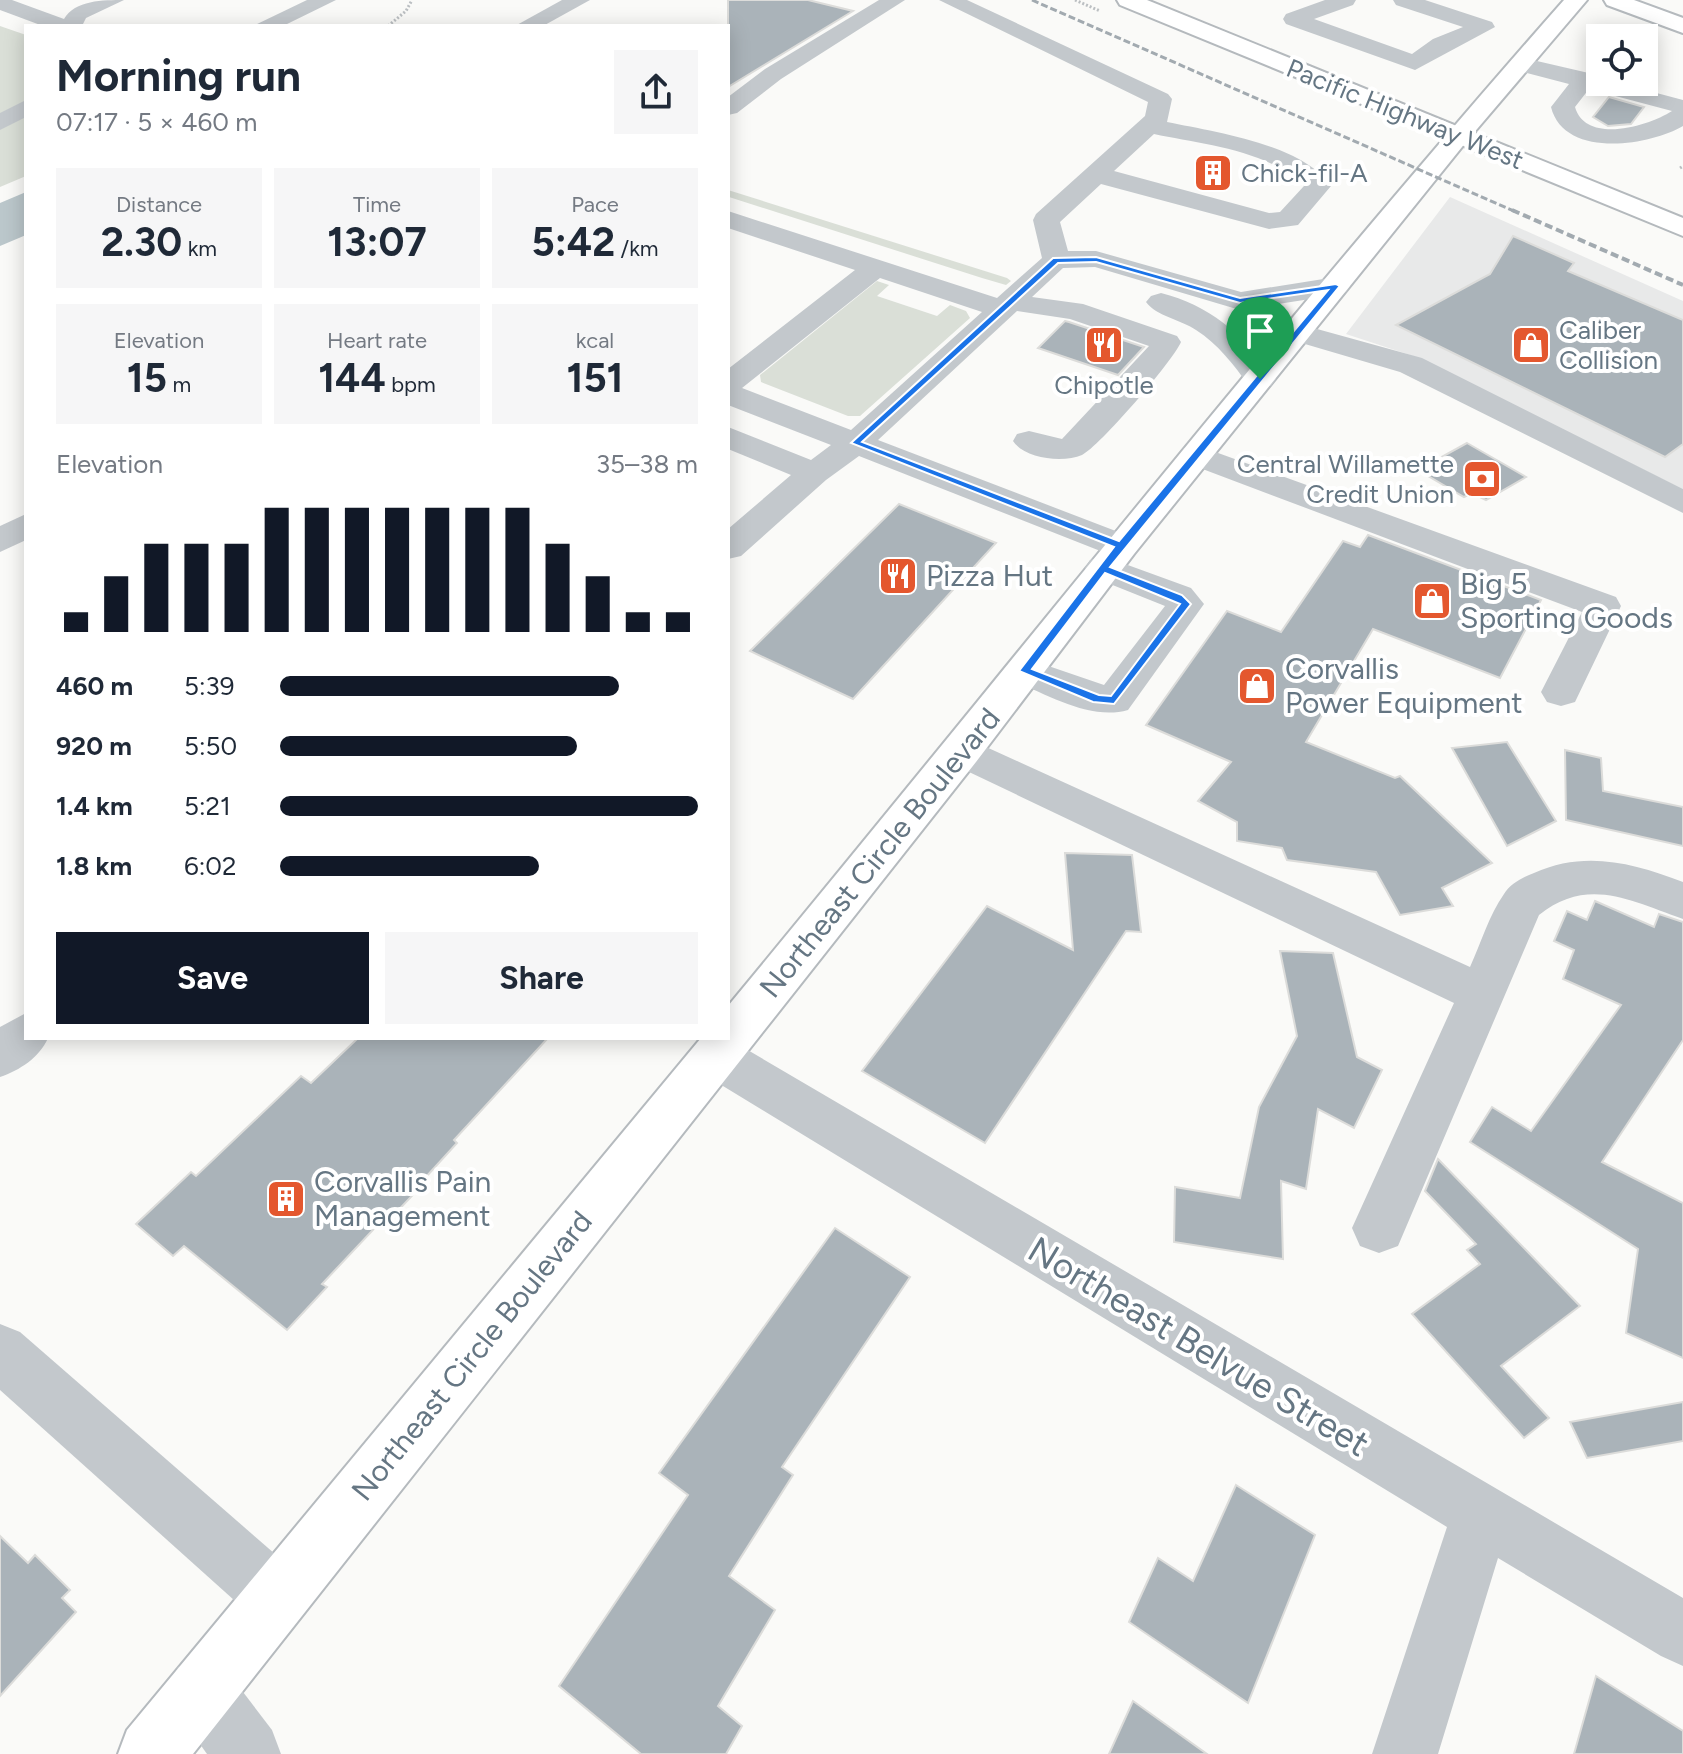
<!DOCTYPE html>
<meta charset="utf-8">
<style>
:root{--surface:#fff;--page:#f6f6f7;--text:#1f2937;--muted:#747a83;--accent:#111827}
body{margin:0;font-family:Figtree,sans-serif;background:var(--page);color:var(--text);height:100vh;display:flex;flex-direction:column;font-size:30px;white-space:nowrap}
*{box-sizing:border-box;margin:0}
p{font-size:26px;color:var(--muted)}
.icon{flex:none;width:44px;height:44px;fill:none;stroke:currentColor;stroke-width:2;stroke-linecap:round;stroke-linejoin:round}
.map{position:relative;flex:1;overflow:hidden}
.sheet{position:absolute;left:24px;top:24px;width:706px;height:1016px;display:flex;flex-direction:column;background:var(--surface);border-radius:0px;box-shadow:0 4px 20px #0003}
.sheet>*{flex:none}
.tools{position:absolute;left:1586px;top:24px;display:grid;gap:16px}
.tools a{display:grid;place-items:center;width:72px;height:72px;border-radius:0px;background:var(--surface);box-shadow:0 4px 20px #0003;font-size:40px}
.pin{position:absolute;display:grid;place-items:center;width:68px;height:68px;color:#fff;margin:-82px -34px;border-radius:50% 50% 50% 0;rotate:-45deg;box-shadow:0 0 8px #0007}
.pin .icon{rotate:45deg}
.round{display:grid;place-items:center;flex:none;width:84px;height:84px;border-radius:0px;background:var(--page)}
.headline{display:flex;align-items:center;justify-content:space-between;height:136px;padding:0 32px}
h1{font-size:44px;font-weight:700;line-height:60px}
.metrics{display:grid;grid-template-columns:repeat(3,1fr);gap:12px;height:136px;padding:8px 32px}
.metrics div{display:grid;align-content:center;border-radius:0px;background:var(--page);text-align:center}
.metrics b{font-size:40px;font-weight:700}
.metrics small{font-size:22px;font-weight:400}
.metrics p{font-size:22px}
.chart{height:224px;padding:16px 32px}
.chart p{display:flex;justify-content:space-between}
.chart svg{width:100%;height:144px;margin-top:8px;stroke:var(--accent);stroke-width:6}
.action{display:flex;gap:16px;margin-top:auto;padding:16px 32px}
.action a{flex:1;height:92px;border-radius:0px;background:var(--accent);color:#fff;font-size:32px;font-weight:700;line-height:92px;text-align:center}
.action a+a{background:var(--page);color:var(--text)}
ul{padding:0 32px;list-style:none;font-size:26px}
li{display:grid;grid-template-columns:128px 96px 1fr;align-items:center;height:60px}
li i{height:20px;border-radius:10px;background:var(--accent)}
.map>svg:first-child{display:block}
.built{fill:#e8e9e9}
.green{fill:#dadfd7}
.water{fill:#bbc7cb}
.building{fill:#aab3b9;stroke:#dcdcda;stroke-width:2}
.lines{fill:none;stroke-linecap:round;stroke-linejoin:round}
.major-casing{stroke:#b5babe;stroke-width:4}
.highway-casing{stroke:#b4b9bd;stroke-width:4}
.path{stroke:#bbbfc2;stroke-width:3;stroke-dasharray:2 2;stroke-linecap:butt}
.minor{fill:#c3c8cc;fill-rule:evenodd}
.major{fill:#fff;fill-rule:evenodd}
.highway{fill:#fff;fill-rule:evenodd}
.rail-far1{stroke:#a2aab0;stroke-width:3;stroke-dasharray:7 3;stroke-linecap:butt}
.rail{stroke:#a2aab0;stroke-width:4;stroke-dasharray:8 4;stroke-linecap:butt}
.route{fill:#1a73e8;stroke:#fff;stroke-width:2;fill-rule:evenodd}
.labels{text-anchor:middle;stroke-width:8;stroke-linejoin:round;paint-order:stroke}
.far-street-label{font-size:26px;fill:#657683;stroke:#fff}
.far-poi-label{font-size:26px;fill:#657683;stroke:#fff;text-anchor:start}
.poi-label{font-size:30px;fill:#657683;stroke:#fff;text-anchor:start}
.street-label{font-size:30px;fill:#657683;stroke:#fff}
.near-street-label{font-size:36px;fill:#657683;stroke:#fff}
</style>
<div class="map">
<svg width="1683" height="1754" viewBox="0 0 1683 1754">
<rect width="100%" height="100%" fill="#fafaf8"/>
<polygon class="built" points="1450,197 1683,301 1683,489 1413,356 1346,334"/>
<g class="green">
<polygon points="0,26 26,35 26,176 0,187"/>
<polygon points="728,190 1007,278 1011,281 1006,285 982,278 729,197"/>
<polygon points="877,281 889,285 877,296 937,316 950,305 966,311 970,318 860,416 848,416 761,382 760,375"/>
</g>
<polygon class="water" points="26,192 26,235 0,246 0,203"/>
<g class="building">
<polygon points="728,0 808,0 853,11 728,87"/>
<polygon points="1609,97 1644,107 1631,124 1608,126 1593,117"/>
<polygon points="1513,236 1574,263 1568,271 1683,320 1683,444 1665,457 1396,325 1490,274"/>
<polygon points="1065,321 1069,322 1144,347 1118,375 1038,348"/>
<polygon points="1467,443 1526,477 1486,500 1472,493 1464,497 1418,470"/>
<polygon points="899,504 996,543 853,699 750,651"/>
<polygon points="1368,535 1541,600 1500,678 1373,629 1306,742 1395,778 1400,776 1492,863 1442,888 1453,906 1400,915 1376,872 1287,860 1282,848 1237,841 1237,822 1198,801 1231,762 1146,725 1227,611 1281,632 1343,541 1360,547"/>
<polygon points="1507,742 1556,821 1507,846 1452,748"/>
<polygon points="1565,750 1601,758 1603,791 1683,807 1683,846 1566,820"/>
<polygon points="1065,853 1132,855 1141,932 1126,931 985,1143 862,1071 987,906 1073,950"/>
<polygon points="1595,901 1654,927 1659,914 1683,922 1683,1040 1602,1162 1683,1203 1683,1358 1626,1333 1638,1249 1470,1142 1492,1107 1531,1131 1621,1005 1563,979 1574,950 1554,941 1567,911 1587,920"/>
<polygon points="1280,951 1333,953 1357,1057 1382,1070 1354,1128 1318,1109 1306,1189 1281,1181 1283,1259 1174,1242 1175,1187 1240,1198 1259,1107 1297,1036"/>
<polygon points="358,1038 548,1038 454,1140 457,1143 425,1178 427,1180 390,1219 386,1216 322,1284 327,1287 287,1330 184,1246 173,1256 136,1224 191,1172 196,1176 301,1076 311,1083"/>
<polygon points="1438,1159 1580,1306 1501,1366 1549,1418 1524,1438 1412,1314 1480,1264 1467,1250 1476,1244 1425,1191"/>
<polygon points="835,1228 910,1277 782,1467 793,1475 729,1576 775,1610 718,1706 742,1726 726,1754 641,1754 559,1686 688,1495 659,1473"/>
<polygon points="1683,1402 1683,1441 1587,1458 1570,1422"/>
<polygon points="1236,1485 1315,1535 1248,1703 1129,1622 1158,1558 1193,1581"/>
<polygon points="0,1536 28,1563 35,1555 70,1590 62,1598 76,1612 0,1696"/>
<polygon points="1596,1676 1683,1731 1683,1754 1574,1754"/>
<polygon points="1133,1701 1207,1754 1109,1754"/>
</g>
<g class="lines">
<g class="major-casing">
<g id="major">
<path d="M1564 0H1587L1466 142 1134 554 976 762 193 1754H118L127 1730 701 1038H728V1006C1006 670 1276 327 1564 0Z"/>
<polygon points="1604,0 1634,0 1683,18 1683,33 1607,5"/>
</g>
</g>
<g class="highway-casing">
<polygon id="highway" points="1117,0 1147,0 1683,218 1683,236 1120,5"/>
</g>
<g class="path">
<polyline points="1075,0 1100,11"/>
<polyline points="388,26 406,11 412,0"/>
<polyline points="1596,39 1600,39"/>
<polyline points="1680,168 1683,166"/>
</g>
<g class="minor">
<path d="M0 0H12L64 19C75 0 103 0 124 0L86 18 82 26H43L0 10Z"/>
<polygon points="307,0 336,0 283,26 253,26"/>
<polygon points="562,0 590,0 543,26 515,26"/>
<polygon points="879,0 905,0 781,79 737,113 728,115 728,97 765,69"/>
<path d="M939 0H967L1168 94 1172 99 1167 122C1215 132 1302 144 1331 186L1298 225 1269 229 1101 184 1060 222 1068 251H1096L1241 292 1336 277 1346 280 1350 286 1346 292 1336 295 1240 310 1095 267 1063 268 1032 297 1083 304 1177 336 1181 342C1173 361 1099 447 1082 455 1063 463 1025 459 1013 441L1017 434 1029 431 1062 439 1149 346 1070 319 1017 311 878 440 1134 538 1139 546 1134 554 1121 557 1108 554 859 456 826 480 741 556 728 559V529L791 475 728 449V427L811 460 831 445 728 405V369L855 270 728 228V211L997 298 1042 258 1033 220 1036 214 1145 116 1148 102ZM1154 134C1201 144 1269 150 1304 186L1280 212 1269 213 1114 171ZM880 278 982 312 851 430 742 388Z"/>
<polygon points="1325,0 1356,0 1353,5 1314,19 1412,54 1433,39 1463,27 1396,5 1393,0 1425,0 1492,22 1495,27 1415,70 1286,24 1283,19 1286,14"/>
<path d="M1520 57 1593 74 1600 82H1615L1683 100V126C1649 146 1564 159 1551 107L1569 84 1512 69 1509 64 1512 59ZM1589 89 1672 111C1649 126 1586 145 1575 107Z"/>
<polygon points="26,100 26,117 0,130 0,113"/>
<path d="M1161 293C1209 305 1242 334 1271 372L1276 379 1271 386H1249C1234 365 1218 344 1196 330 1182 320 1156 316 1146 302L1151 296Z"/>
<polygon points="1299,324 1422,358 1683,489 1683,513 1400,372 1288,339 1284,333 1288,327"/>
<polygon points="1196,445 1616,597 1621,606 1575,702 1561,706 1547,702 1541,692 1582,612 1184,462 1179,455 1184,448"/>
<polygon points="26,514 26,540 0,552 0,526"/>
<path d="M1103 556 1191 588 1204 604 1128 710C1090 721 1047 694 1011 680L1006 671 1011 662 1025 658 1104 685 1165 606 1090 576 1085 568 1090 560Z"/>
<path d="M962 736 1470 967C1481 943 1489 915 1504 894 1510 884 1523 877 1534 873 1585 850 1633 863 1683 882V919C1631 901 1588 876 1539 915L1398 1246 1379 1253 1360 1246 1352 1228 1454 1003 948 762 942 751 948 740Z"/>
<path d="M26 1013V1038H48C39 1058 20 1070 0 1077V1027Z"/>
<polygon points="711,1038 734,1042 1683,1598 1683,1666 1661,1656 1498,1558 1438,1754 1372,1754 1447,1527 700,1072 693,1057 700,1042"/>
<polygon points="0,1324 20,1332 298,1574 307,1596 298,1618 276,1627 254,1618 0,1390"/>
<polygon points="201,1657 224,1667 272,1730 281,1754 207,1754 178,1713 168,1690 178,1667"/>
</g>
<use href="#major" class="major"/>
<use href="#highway" class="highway"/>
<polyline class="rail-far1" points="1032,0 1516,212"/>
<polyline class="rail" points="1512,210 1683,285"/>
</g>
<path class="route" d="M1096 257 1240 298 1336 284 1340 286 1110 567 1182 595 1191 604 1114 704 1093 702 1019 671 1114 547 851 443 1053 258ZM1096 262 1240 303 1328 290 1119 541 862 442 1058 263ZM1105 573 1180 604 1111 696 1099 695 1032 669Z"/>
<defs>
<g id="building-square" transform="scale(2)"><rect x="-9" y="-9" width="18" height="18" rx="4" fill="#e4572e" stroke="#fff"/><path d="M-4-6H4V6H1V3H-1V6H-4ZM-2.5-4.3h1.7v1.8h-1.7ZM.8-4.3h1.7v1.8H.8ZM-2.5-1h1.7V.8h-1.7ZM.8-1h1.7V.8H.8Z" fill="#fff"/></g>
<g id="restaurant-square" transform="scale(2)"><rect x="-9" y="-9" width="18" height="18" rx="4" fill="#e4572e" stroke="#fff"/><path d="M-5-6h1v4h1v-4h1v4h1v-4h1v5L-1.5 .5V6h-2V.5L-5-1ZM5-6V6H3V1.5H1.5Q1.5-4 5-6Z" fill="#fff"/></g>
<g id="shop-square" transform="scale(2)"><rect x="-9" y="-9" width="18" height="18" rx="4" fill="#e4572e" stroke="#fff"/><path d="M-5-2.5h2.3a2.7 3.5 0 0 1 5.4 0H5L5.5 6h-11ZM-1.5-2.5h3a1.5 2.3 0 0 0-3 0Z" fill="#fff"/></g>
<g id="bank-square" transform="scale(2)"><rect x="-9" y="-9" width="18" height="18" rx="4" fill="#e4572e" stroke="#fff"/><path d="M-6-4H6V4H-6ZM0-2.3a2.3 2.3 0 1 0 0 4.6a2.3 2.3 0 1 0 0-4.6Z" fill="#fff"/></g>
</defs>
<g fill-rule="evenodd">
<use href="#building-square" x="1213" y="173"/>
<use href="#restaurant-square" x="1104" y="345"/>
<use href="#shop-square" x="1531" y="345"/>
<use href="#bank-square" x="1482" y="479"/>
<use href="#restaurant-square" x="898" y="576"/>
<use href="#shop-square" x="1432" y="601"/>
<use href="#shop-square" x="1257" y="686"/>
<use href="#building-square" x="286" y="1199"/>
</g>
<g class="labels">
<g class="far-street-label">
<text transform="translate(1405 114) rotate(22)" y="9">Pacific Highway West</text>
</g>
<g class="far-poi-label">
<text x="1241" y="182">Chick-fil-A</text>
<text x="1559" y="339">Caliber<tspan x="1559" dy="30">Collision</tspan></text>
<text x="1104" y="394" text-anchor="middle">Chipotle</text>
<text x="1454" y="473" text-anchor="end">Central Willamette<tspan x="1454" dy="30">Credit Union</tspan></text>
</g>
<g class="poi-label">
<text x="926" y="586">Pizza Hut</text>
<text x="1460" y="594">Big 5<tspan x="1460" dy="34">Sporting Goods</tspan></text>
<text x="1285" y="679">Corvallis<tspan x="1285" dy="34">Power Equipment</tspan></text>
<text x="314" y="1192">Corvallis Pain<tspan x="314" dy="34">Management</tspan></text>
</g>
<g class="street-label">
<text transform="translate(880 853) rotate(-51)" y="10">Northeast Circle Boulevard</text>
<text transform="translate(472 1356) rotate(-51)" y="10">Northeast Circle Boulevard</text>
</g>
<g class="near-street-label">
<text transform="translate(1199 1346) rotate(31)" y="13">Northeast Belvue Street</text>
</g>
</g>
</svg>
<div class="tools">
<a><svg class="icon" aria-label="locate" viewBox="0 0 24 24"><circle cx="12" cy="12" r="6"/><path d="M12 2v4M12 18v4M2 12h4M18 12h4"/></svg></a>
</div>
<div class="pin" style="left:1260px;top:379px;background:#1e9e55"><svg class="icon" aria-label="arrive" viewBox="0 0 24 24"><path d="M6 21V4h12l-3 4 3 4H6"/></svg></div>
<section class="sheet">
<div class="headline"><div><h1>Morning run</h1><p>07:17 · 5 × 460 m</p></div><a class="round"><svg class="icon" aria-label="share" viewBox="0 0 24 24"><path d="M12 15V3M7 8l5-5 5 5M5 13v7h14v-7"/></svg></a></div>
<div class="metrics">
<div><p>Distance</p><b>2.30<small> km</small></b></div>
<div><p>Time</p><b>13:07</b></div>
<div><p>Pace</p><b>5:42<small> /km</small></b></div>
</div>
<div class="metrics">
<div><p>Elevation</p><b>15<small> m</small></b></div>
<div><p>Heart rate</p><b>144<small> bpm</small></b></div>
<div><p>kcal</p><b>151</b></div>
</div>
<div class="chart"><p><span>Elevation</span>35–38 m</p>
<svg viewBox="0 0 160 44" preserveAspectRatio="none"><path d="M5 44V38M15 44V27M25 44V17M35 44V17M45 44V17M55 44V6M65 44V6M75 44V6M85 44V6M95 44V6M105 44V6M115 44V6M125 44V17M135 44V27M145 44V38M155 44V38"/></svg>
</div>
<ul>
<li><b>460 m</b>5:39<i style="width:81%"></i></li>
<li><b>920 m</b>5:50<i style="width:71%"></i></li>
<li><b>1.4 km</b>5:21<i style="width:100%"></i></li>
<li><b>1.8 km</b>6:02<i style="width:62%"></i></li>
</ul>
<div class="action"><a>Save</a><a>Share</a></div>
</section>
</div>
